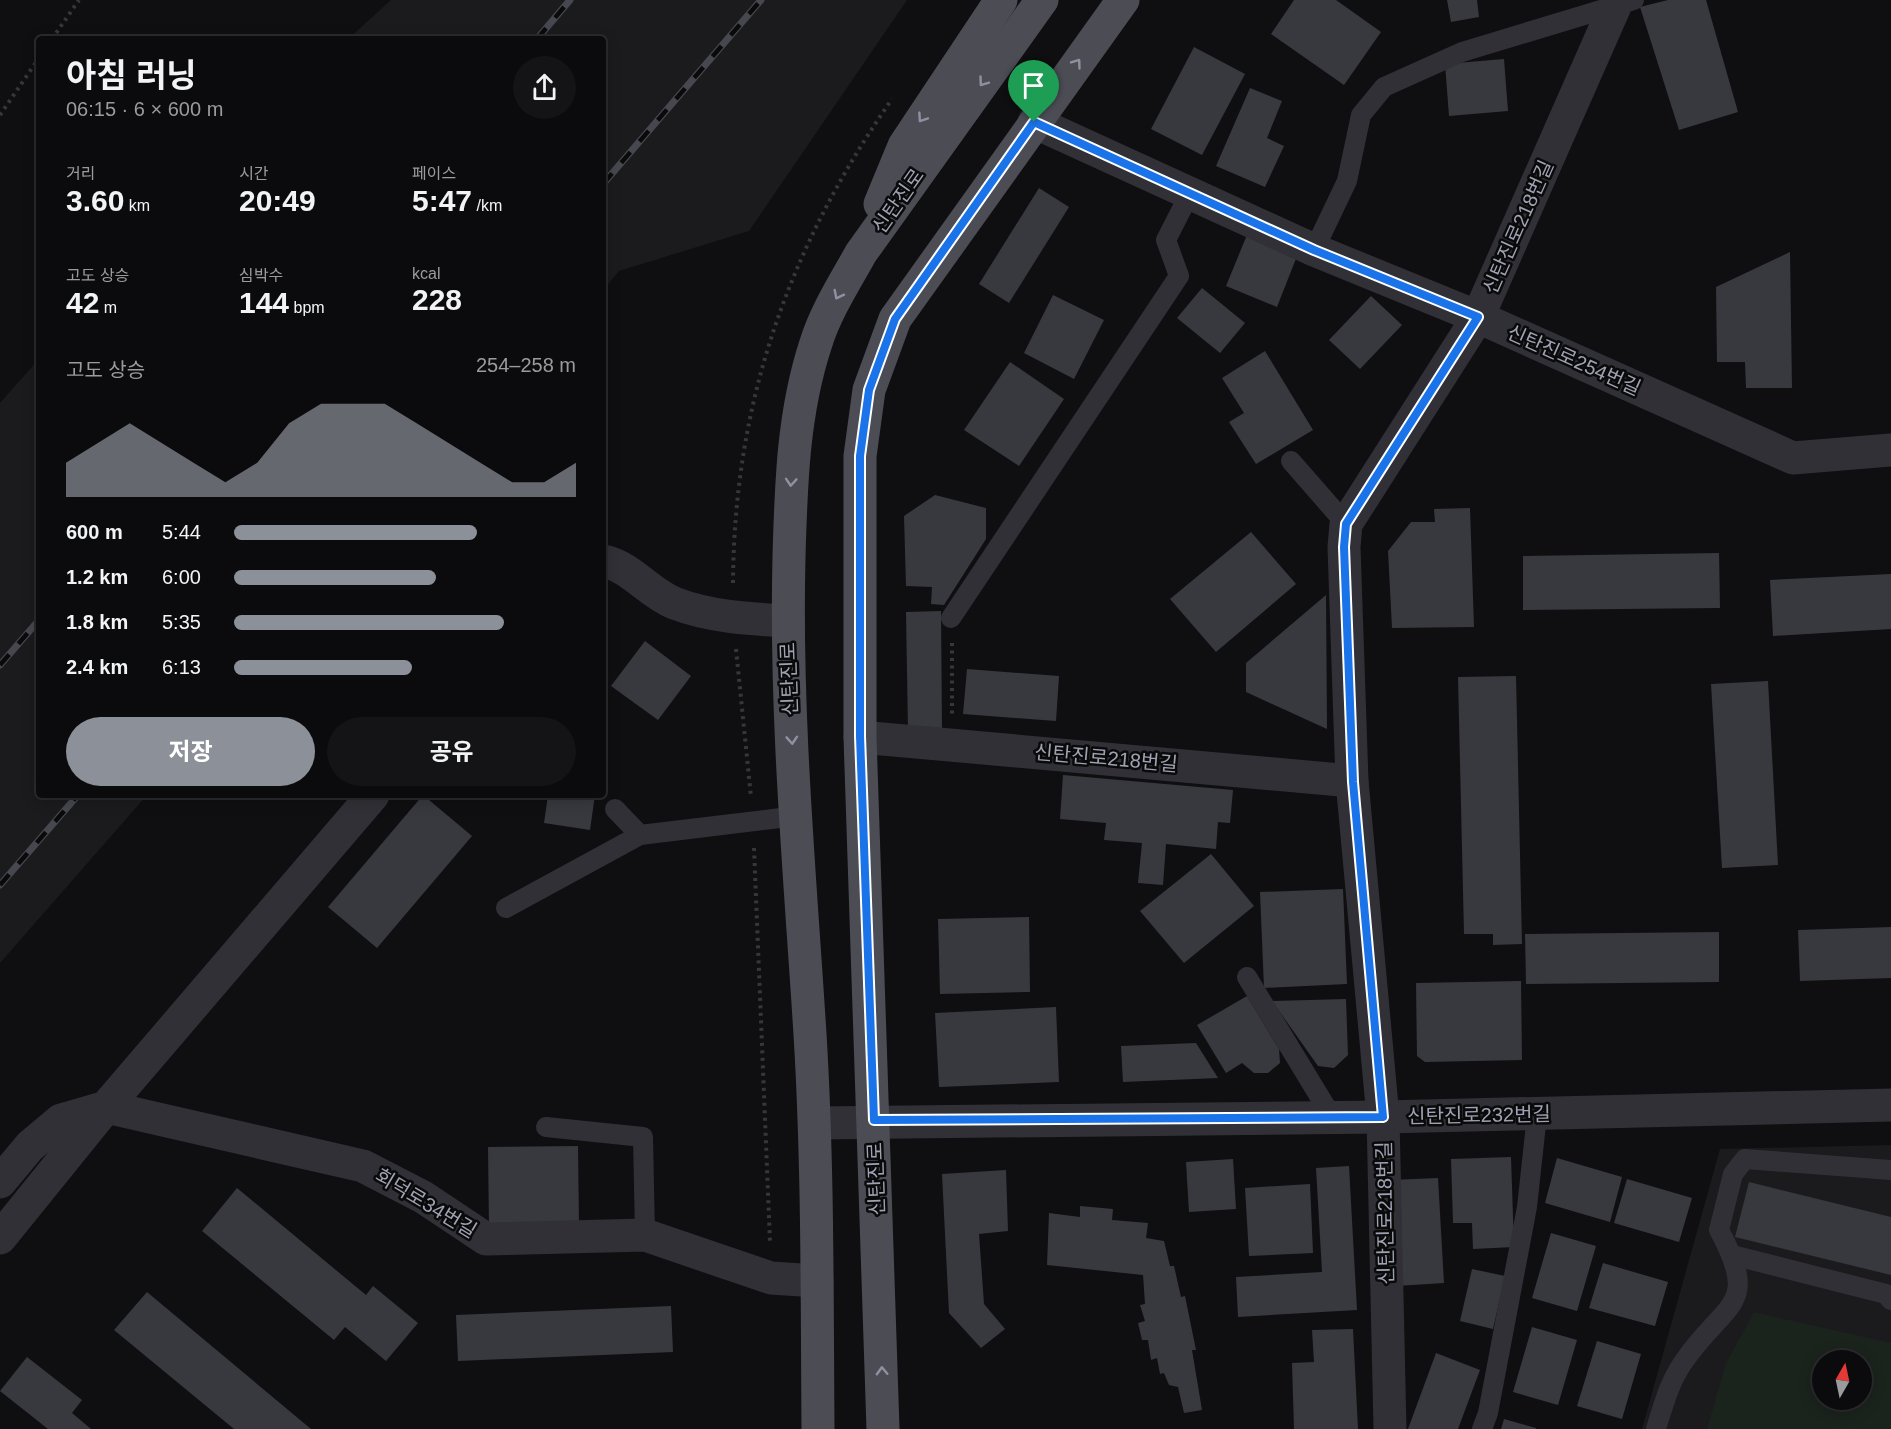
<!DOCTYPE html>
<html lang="ko">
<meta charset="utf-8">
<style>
:root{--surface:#0b0b0d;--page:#141416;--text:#f1f3f6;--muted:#9a9b9d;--line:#2b2b2e;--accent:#8c9099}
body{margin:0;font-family:Arial,"Noto Sans KR",sans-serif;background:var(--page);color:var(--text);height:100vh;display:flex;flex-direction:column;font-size:22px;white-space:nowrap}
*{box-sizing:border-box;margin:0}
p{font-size:20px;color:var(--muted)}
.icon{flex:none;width:33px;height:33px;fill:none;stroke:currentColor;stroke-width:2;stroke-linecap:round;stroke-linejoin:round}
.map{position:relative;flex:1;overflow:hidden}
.sheet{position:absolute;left:36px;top:36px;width:570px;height:762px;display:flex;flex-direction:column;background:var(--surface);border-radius:6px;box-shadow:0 3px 15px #0003,0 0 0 2px var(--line)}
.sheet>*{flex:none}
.needle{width:39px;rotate:9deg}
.tools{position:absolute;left:1812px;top:1350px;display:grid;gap:12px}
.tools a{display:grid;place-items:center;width:60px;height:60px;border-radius:50%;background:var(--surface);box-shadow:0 3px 15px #0003,0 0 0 2px var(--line);font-size:30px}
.pin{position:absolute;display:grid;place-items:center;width:51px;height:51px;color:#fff;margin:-62px -26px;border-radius:50% 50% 50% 0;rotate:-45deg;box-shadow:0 0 6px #0007}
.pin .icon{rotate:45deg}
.round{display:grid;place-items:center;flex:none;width:63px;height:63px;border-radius:32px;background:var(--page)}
.summary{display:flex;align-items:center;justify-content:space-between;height:102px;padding:0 30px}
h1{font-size:33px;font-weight:700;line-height:45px}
.metrics{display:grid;grid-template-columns:repeat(3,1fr);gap:9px;height:102px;padding:6px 30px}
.metrics div{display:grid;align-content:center}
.metrics b{font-size:30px;font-weight:700}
.metrics small{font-size:16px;font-weight:400}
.metrics p{font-size:16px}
.chart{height:168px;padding:12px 30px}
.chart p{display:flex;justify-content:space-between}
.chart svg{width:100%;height:108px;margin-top:6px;fill:var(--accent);opacity:.7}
.action{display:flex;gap:12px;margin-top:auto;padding:12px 30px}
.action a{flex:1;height:69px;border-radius:36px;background:var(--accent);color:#fff;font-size:24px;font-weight:700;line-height:69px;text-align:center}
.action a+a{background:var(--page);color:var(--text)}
ul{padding:0 30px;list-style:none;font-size:20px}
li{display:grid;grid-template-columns:96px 72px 1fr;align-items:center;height:45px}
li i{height:15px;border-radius:8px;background:var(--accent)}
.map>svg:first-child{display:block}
.built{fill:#1b1b1e;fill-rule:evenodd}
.green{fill:#1b231d;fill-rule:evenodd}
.building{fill:#38393f}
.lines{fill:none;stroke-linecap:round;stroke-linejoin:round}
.path{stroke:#36373d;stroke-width:4;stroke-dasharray:3 4.5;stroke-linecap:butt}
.service{stroke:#303036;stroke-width:20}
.minor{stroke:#303036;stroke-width:33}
.primary{stroke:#4c4c55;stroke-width:33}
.rail-casing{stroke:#47484f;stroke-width:7}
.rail{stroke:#0a0a0b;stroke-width:4.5;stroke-dasharray:14;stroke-linecap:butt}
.oneway{stroke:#8e91a0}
.route-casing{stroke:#fff;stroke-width:12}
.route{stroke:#1a73e8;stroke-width:8}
.labels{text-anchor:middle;stroke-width:5;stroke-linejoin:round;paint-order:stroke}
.street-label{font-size:20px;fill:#9fa2b3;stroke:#0a0a0b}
</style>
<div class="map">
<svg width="1891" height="1429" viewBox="0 0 1891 1429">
<rect width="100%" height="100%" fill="#0f0f11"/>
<g class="built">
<polygon points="391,0 907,0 749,231 619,271 603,290 603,39 348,39"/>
<polygon points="39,359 39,795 147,795 0,963 0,403"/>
<path d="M1891 1145V1429H1642L1720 1149ZM1822 1360H1862V1400H1822Z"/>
</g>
<path class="green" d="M1754 1312 1891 1343V1429H1707L1726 1363ZM1822 1360H1862V1400H1822Z"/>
<g class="building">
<polygon points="1294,0 1336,0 1381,32 1344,85 1271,34"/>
<polygon points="1447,0 1477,0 1479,17 1451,22"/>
<polygon points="1668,0 1706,0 1738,112 1679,130 1640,7"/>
<polygon points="1194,47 1245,74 1202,155 1151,129"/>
<polygon points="1504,59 1508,111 1449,116 1445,64"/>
<polygon points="1250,88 1282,101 1267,138 1284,146 1265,187 1216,166"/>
<polygon points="1039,188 1069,207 1009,303 979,284"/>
<polygon points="1249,230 1299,251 1277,307 1226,286"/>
<polygon points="1790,252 1792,388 1746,388 1745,362 1717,362 1716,287"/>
<polygon points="1202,288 1245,323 1220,353 1177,318"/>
<polygon points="1053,295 1104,320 1074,379 1024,353"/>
<polygon points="1371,296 1402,325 1360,369 1329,340"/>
<polygon points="1265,351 1313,430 1256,464 1229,422 1244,413 1222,378"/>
<polygon points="1010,362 1064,399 1019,466 964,430"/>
<polygon points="935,495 986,508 986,539 944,605 931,604 932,587 906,586 904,516"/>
<polygon points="1470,508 1474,627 1392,628 1388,551 1411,522 1435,522 1434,509"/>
<polygon points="1251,532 1296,584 1216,652 1170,599"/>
<polygon points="1719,553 1720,608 1523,610 1523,556"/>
<polygon points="1891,574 1891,629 1773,636 1770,580"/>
<polygon points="1326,595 1327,729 1246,692 1246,663"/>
<polygon points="941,611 942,730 908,731 906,612"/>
<polygon points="645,641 691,676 658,720 611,686"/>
<polygon points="967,669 1059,676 1056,721 963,714"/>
<polygon points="1516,676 1522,944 1493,945 1493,934 1464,934 1458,677"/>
<polygon points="1768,681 1778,865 1722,868 1711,684"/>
<polygon points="1063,775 1233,790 1230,823 1218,822 1216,849 1166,844 1163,885 1138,883 1142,843 1104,840 1106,823 1060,819"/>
<polygon points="423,795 472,836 377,948 328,907"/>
<polygon points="548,795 595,795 590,830 544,823"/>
<polygon points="1211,854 1254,906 1184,963 1140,911"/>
<polygon points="1343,889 1347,984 1264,988 1260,892"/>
<polygon points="1029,917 1030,992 940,994 938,919"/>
<polygon points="1891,927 1891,978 1800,981 1798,930"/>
<polygon points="1719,932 1719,982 1526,984 1525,934"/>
<polygon points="1521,981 1522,1060 1425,1062 1417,1056 1416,983"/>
<polygon points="1247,996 1279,1049 1280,1063 1268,1073 1254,1073 1242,1063 1226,1073 1197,1025"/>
<polygon points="1346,999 1348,1055 1334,1068 1318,1066 1272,1001"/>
<polygon points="1056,1007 1059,1082 939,1087 935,1013"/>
<polygon points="1196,1043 1218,1078 1123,1082 1121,1046"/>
<polygon points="578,1146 579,1226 489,1228 488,1147"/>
<polygon points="1511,1157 1514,1247 1473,1249 1472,1223 1453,1223 1451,1159"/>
<polygon points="1557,1158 1622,1177 1610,1222 1545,1203"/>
<polygon points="1233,1159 1236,1209 1189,1212 1186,1162"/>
<polygon points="1349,1166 1357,1310 1238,1317 1236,1277 1322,1272 1316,1168"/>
<polygon points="1006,1170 1008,1231 979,1234 984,1304 1005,1329 981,1348 949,1313 942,1174"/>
<polygon points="1438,1178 1444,1283 1396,1286 1390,1180"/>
<polygon points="1627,1179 1692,1198 1679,1242 1614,1223"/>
<polygon points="1749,1182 1891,1217 1891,1275 1735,1237"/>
<polygon points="1310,1184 1313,1253 1249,1256 1245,1188"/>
<polygon points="237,1188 366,1295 373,1286 418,1323 386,1361 345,1327 334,1340 202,1231"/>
<polygon points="1080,1206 1113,1209 1112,1220 1148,1223 1146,1238 1164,1241 1170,1266 1174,1266 1181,1297 1185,1296 1196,1350 1192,1350 1202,1410 1184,1413 1178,1387 1169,1385 1164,1373 1160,1374 1157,1358 1151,1360 1148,1340 1142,1340 1138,1323 1145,1321 1140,1305 1145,1304 1143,1275 1047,1265 1049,1213 1080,1217"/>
<polygon points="1551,1233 1596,1246 1577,1311 1532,1298"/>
<polygon points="1603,1263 1668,1282 1655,1326 1589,1308"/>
<polygon points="1472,1269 1505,1276 1493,1329 1460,1321"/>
<polygon points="147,1292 311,1429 234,1429 114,1330"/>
<polygon points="671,1306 673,1352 458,1361 456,1315"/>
<polygon points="1532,1327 1577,1340 1558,1405 1513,1392"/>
<polygon points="1353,1329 1358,1429 1294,1429 1292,1363 1314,1362 1312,1330"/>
<polygon points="1597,1341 1641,1354 1622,1419 1577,1406"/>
<polygon points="1436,1353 1480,1370 1458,1429 1408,1429"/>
<polygon points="27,1357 82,1400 72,1413 91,1429 48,1429 0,1391"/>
<polygon points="1504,1419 1536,1428 1536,1429 1501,1429"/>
</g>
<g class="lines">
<g class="path">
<polyline points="52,39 79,0"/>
<polyline points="0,115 39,58"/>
<path d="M733 583C734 402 789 247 892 99"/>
<polyline points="952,643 952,714"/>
<polyline points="736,649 751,797"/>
<polyline points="754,848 770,1242"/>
</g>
<g class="service">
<polyline points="1314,250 1347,181 1361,115 1384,87 1462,52 1634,0"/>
<polyline points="1291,461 1346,524"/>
<polyline points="951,618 1179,276 1166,240 1190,193"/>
<polyline points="615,809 640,835"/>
<polyline points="506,908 640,835 797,816"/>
<polyline points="1247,977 1332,1117"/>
<polyline points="546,1127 643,1137 645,1235"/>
<polyline points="1732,1255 1886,1294 1891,1300"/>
<polyline points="1482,1429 1488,1413 1527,1207 1537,1115"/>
<path d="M1656 1429C1664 1403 1670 1379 1687 1357 1727 1301 1760 1306 1719 1230L1733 1174 1745 1159 1891 1170"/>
</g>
<g class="minor">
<polyline points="1034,122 1314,250 1478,317 1793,458 1891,450"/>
<path d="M603 561C630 566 649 593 674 603 710 617 750 619 787 621"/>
<polyline points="860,737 1352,781"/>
<polyline points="815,1123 1383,1117 1891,1105"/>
<polyline points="0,1182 30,1146 61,1120 106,1107 363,1166 423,1197 486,1239 645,1235 771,1278 817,1281"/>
<polyline points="0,1238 106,1107 373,795"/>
<polyline points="1390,1429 1383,1117 1352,781 1344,547 1346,524 1478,317 1615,6"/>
</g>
<g class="primary">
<polyline points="880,204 904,146 1001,0"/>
<path d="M818 1429C817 1297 818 1166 810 1034 800 875 785 716 789 556 791 485 793 412 816 343 826 311 845 282 861 253L1042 0"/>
<polyline points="883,1429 860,737 860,456 869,390 895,319 1123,0"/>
</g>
<g class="rail-casing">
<g id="rail">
<polyline points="537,39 570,0"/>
<polyline points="603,184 761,0"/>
<polyline points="0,665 39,620"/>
<polyline points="0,885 78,795"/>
</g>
</g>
<use href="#rail" class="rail"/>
</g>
<defs><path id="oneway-chevron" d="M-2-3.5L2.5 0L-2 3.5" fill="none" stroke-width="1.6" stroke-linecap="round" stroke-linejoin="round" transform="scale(1.5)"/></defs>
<g class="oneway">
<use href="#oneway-chevron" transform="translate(1077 63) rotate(-54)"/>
<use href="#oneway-chevron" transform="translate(983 82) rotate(126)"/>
<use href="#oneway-chevron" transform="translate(922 118) rotate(124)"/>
<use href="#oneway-chevron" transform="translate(838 295) rotate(117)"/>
<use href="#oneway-chevron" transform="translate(791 482) rotate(94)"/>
<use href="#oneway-chevron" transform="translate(792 740) rotate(86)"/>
<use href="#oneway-chevron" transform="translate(882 1371) rotate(-92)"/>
</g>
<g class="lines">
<g class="route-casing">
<polygon id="route" points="1034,122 1314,250 1478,317 1346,524 1344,547 1353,782 1383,1117 874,1120 860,736 860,456 869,390 895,319"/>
</g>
<use href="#route" class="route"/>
</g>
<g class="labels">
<g class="street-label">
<text transform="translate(898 201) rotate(-55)" y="7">신탄진로</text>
<text transform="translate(1518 227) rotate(-66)" y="7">신탄진로218번길</text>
<text transform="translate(1574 360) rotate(24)" y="7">신탄진로254번길</text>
<text transform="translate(789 679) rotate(-92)" y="7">신탄진로</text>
<text transform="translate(1106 758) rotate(5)" y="7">신탄진로218번길</text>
<text transform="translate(1479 1115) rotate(-1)" y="7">신탄진로232번길</text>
<text transform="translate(876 1179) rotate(-92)" y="7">신탄진로</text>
<text transform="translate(426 1203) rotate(31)" y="7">회덕로34번길</text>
<text transform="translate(1385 1213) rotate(-91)" y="7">신탄진로218번길</text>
</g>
</g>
</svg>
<div class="tools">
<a><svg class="needle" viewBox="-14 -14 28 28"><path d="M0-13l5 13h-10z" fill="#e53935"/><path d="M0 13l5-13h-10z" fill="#9a9b9d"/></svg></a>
</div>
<div class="pin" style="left:1034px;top:122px;background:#1e9e55"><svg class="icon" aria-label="arrive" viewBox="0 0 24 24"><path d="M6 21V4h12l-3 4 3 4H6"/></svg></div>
<section class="sheet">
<div class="summary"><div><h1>아침 러닝</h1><p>06:15 · 6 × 600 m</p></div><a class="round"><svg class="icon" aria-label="share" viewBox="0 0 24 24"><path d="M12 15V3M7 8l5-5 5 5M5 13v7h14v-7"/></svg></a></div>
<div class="metrics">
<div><p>거리</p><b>3.60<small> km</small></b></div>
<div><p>시간</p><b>20:49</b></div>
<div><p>페이스</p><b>5:47<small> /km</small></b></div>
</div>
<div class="metrics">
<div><p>고도 상승</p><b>42<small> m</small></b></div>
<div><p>심박수</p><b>144<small> bpm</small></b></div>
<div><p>kcal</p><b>228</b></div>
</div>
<div class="chart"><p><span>고도 상승</span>254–258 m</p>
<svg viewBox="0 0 160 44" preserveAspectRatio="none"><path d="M0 44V30L10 22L20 14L30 22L40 30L50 38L60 30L70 14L80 6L90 6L100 6L110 14L120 22L130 30L140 38L150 38L160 30V44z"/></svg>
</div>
<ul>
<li><b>600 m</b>5:44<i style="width:71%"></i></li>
<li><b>1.2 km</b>6:00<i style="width:59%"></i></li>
<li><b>1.8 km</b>5:35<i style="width:79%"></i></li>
<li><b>2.4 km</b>6:13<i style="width:52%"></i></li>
</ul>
<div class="action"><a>저장</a><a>공유</a></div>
</section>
</div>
